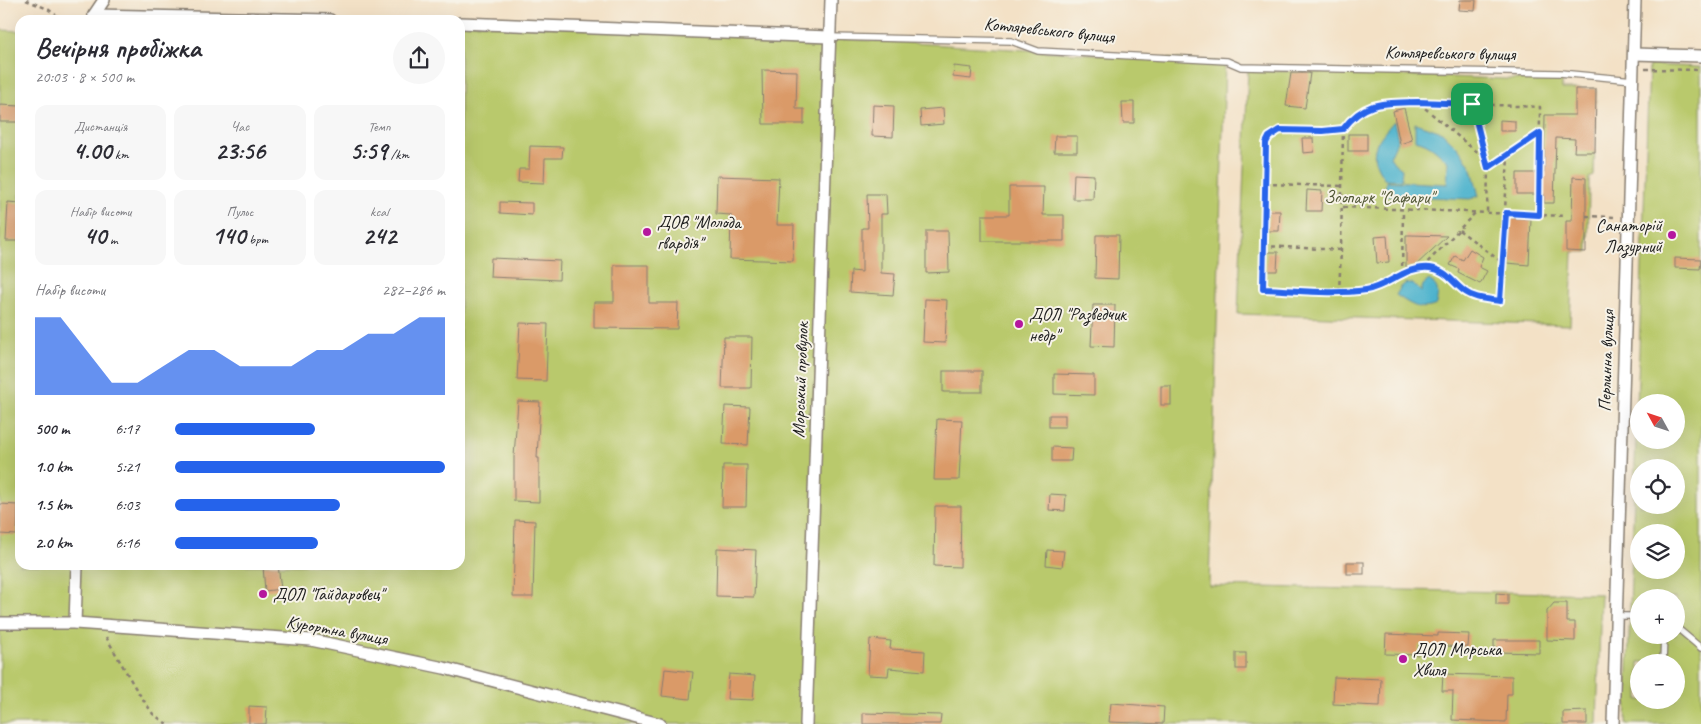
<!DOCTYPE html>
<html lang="uk">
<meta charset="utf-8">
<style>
:root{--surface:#fff;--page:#f7f7f7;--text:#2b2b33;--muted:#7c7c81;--accent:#2563eb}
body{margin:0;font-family:Caveat,sans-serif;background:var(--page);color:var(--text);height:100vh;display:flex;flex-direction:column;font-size:19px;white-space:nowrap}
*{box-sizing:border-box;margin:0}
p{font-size:16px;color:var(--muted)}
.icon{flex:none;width:28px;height:28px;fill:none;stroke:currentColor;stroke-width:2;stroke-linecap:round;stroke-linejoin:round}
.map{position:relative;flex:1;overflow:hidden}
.side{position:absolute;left:15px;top:15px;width:450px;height:555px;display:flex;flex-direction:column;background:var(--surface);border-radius:15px;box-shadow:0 5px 20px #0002}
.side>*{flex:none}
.needle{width:32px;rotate:310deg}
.fabs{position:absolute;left:1630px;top:394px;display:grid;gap:10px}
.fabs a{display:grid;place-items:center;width:55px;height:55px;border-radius:50%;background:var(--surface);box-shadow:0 5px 20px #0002;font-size:25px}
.pin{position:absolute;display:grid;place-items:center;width:42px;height:42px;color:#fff;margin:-21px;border-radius:10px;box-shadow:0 2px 8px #0006}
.round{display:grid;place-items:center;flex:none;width:52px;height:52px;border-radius:26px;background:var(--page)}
.overview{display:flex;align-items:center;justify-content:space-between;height:85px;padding:0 20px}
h1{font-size:28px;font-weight:800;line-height:38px}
.metrics{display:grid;grid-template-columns:repeat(3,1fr);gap:8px;height:85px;padding:5px 20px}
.metrics div{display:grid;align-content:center;border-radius:12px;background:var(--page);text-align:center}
.metrics b{font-size:25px;font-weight:800}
.metrics small{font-size:14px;font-weight:400}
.metrics p{font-size:14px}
.chart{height:140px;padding:10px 20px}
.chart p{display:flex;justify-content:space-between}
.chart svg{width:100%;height:90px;margin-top:5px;fill:var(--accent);opacity:.7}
ul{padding:0 20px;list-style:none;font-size:16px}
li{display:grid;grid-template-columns:80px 60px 1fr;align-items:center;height:38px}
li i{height:12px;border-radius:6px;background:var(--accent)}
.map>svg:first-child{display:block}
.green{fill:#b9c96c;stroke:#6a7244;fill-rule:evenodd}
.water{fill:#4eb3cd;stroke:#356874}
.building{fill:#da9a68}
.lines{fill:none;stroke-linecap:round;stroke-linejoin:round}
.lane-casing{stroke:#887e71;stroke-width:8}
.street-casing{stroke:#887e71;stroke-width:14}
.path{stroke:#887e71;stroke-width:2.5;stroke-dasharray:4 4;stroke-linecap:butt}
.lane{stroke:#fff;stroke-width:5.5}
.street{stroke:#fff;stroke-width:11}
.route-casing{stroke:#fff;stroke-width:10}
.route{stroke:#2563eb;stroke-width:6}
.poi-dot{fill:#b5179e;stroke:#f7f3e8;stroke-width:2}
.labels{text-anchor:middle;stroke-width:4;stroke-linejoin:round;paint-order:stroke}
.street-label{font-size:18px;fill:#1c1c1c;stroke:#f7f3e8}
.park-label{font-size:18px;fill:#535938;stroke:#f7f3e8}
.poi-label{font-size:18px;fill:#1c1c1c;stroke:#f7f3e8;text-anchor:start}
</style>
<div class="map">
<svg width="1701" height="724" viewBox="0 0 1701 724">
<rect width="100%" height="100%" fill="#f7f3e8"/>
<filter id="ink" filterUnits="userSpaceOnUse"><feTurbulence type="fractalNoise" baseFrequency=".02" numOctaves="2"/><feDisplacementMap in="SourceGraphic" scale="10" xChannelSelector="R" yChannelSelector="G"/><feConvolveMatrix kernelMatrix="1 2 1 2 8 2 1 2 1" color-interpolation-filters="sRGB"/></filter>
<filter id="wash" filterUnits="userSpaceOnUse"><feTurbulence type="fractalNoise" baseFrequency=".0096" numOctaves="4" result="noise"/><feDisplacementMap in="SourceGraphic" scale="20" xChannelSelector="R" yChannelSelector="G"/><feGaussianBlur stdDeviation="1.12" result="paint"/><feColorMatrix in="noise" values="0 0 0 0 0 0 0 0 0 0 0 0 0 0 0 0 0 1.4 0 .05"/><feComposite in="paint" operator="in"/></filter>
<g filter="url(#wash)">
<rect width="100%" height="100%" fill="#f3e1c6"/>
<g class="green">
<polygon points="460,23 831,38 1225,62 1209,586 1601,594 1597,724 0,724 0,30 20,31 20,565 460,565"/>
<path d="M1649 65 1701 67V724H1626ZM1639 402H1676V440H1639ZM1639 468H1676V505H1639ZM1639 532H1676V570H1639ZM1639 598H1676V635H1639ZM1639 662H1676V700H1639Z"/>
<polygon points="1248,70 1562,81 1562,89 1596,89 1594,176 1589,178 1588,252 1573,252 1570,325 1238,314"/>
</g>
<g class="water">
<path d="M1394 121 1398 139 1390 157 1395 164 1402 169 1401 180 1385 179C1365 153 1376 142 1394 121Z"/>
<path d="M1415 123 1442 132 1461 151 1472 169 1479 196 1470 199 1385 195 1386 181 1447 184 1448 162C1437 151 1430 143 1415 140Z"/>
<path d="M1429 280C1440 288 1438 292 1436 305 1420 312 1410 304 1396 295L1401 287 1406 283 1413 284 1421 292 1423 285Z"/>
</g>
<g id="blocks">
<g class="building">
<polygon points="1460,0 1476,0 1475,11 1459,10"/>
<polygon points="954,66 972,68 971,79 953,77"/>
<polygon points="762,70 797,71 796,109 804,109 804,124 763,124"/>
<polygon points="1291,73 1310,73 1305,108 1286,106"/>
<polygon points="1575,89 1596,89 1595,152 1574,152 1575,139 1556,138 1554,203 1544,203 1544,194 1517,194 1517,173 1544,173 1545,115 1575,115"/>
<polygon points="1122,102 1134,102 1134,123 1123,123"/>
<polygon points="0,105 20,106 20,122 0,122"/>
<polygon points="873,105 894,106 893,137 872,136"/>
<polygon points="943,108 944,124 921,126 920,110"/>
<polygon points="1404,108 1412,140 1400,144 1393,111"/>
<polygon points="1500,120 1515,121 1515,131 1500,131"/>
<rect x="1348" y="134" width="19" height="17"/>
<polygon points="1055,136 1077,136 1077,152 1054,152"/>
<polygon points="1302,138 1313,138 1314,152 1303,153"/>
<polygon points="530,146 563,147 562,158 545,158 544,183 518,182 519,169 529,169"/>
<polygon points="1074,174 1094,175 1093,199 1073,199"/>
<polygon points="717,176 779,178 777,225 794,225 793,261 730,259 731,215 716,214"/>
<polygon points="1573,177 1586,178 1586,252 1566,251 1566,221 1572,221"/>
<polygon points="1009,187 1044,187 1043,215 1064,215 1064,241 982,241 982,215 1009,215"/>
<polygon points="1307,190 1322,191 1321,211 1306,211"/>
<polygon points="867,194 886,194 887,214 881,214 881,273 895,274 893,295 850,292 851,271 862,272 862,228 868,228"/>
<polygon points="8,202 20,203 20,241 6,241"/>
<polygon points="500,202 532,203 532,215 500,213"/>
<polygon points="1268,211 1280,211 1279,231 1268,231"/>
<polygon points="1509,218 1531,219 1529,265 1507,263"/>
<polygon points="926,231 948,231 949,272 926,273"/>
<polygon points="1096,235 1119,235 1118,279 1095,278"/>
<polygon points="1406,235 1411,235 1447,236 1414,267 1406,267"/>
<polygon points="1387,236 1389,262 1377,263 1375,237"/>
<polygon points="1470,249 1483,257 1479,267 1487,271 1480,284 1458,273 1459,269 1450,265 1455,256 1463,260"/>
<polygon points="1267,252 1278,252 1277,271 1266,271"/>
<polygon points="491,258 560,261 559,280 490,277"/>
<polygon points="1675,258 1701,259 1700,269 1675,268"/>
<polygon points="614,265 649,265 649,303 678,303 677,329 594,328 594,302 614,302"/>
<polygon points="925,299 947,300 945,343 923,342"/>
<polygon points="1093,305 1115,305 1114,347 1091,346"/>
<polygon points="520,323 548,324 546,381 517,380"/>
<polygon points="724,337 752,337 751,388 722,388"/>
<rect x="943" y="371" width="39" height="21"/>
<polygon points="1054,374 1094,375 1094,395 1054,394"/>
<rect x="1161" y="386" width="10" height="19"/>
<polygon points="518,401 540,402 537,458 539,458 539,502 514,501 514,457"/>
<polygon points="725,406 750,407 748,445 723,444"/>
<rect x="1049" y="415" width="16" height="12"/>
<polygon points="937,419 962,420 959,480 934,480"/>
<polygon points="1052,447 1072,448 1071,461 1052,461"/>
<polygon points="723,465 747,465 746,507 722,507"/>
<polygon points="1050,494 1066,495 1065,511 1049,510"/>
<polygon points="0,504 18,505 17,535 0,534"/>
<polygon points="935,506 961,506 960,567 934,566"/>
<polygon points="515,520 535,521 533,597 513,597"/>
<polygon points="717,548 756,550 754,597 716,596"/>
<polygon points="1047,550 1064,551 1062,567 1046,565"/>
<rect x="1347" y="562" width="17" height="12"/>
<polygon points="273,565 278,565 281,589 265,591 263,566"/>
<polygon points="1496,593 1508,594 1508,604 1496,604"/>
<polygon points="1554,603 1567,603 1567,622 1575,622 1575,641 1547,640 1547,611"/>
<polygon points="1438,633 1469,634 1468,647 1419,645 1418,655 1385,654 1386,634 1438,636"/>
<polygon points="870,639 891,641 890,649 925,651 924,671 889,668 888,676 868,675"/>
<polygon points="1494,640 1539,640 1539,653 1494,652"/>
<rect x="1236" y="653" width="10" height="16"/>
<polygon points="665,669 693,672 690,699 662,696"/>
<polygon points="729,674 755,676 753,700 727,699"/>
<polygon points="1443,674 1512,676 1512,694 1507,694 1506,722 1452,720 1453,691 1442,691"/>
<polygon points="1334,677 1381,679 1380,706 1333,704"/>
<polygon points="1111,703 1164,707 1163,724 1109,722"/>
<polygon points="249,706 267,707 266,724 249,724"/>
<polygon points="1587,711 1587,724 1563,724 1563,712"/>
<polygon points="863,713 941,715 940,724 863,724"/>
</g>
</g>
</g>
<g filter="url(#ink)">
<use href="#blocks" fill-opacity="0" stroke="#887e71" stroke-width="1"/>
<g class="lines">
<g class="lane-casing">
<g id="lane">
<polyline points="829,37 1011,41 1038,51 1227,61 1241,67 1560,73 1633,80"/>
<polyline points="1616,616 1639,616"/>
<polyline points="1676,627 1701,648"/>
<polyline points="1663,662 1664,635"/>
<polyline points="1662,701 1662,700"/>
</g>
</g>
<g class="street-casing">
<g id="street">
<polyline points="94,15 330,20"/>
<polyline points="94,20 94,15 104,0"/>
<polyline points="460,23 829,37"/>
<polyline points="1634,54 1701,56"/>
<polyline points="0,623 75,623 311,640 444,668 660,724"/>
<polyline points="75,623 77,565"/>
<polyline points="806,724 831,0"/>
<polyline points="1613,724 1635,0"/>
</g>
</g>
<g class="path">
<polyline points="26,0 48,9 62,20"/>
<polyline points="1645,69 1701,70"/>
<polyline points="1419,103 1473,149 1483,155 1488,168 1487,212"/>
<polyline points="1472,104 1483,155"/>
<path d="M1343 129 1323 131 1280 130 1269 137 1266 143 1263 289C1296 290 1332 295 1366 290 1388 287 1406 265 1430 268 1446 270 1452 282 1464 291 1474 299 1488 299 1500 301L1508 156"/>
<polyline points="1488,168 1540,133"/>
<polyline points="1265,184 1343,186"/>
<polyline points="1343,207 1566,216"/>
<polyline points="1586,216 1617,217"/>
<polyline points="1459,230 1503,263"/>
<polyline points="1264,246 1341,250"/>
<polyline points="1422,268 1476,212"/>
<polyline points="1402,274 1403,211"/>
<polyline points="1339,292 1341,250 1343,129 1352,117 1364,109 1385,103 1472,104 1540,107 1539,215"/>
<polyline points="106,637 136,689 153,714 167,724"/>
</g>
<use href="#lane" class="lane"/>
<use href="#street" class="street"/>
</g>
</g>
<g class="lines" filter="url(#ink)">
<g class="route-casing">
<path id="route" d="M1418 102 1472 104 1488 168 1540 133 1539 215 1506 213 1500 301C1488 299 1474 299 1464 291 1452 282 1446 270 1430 268 1406 265 1388 287 1366 290 1332 295 1296 290 1263 289L1266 143 1269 137 1280 130 1323 131 1343 129C1365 100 1385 103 1418 102Z"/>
</g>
<use href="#route" class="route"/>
</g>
<g class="poi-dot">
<circle cx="647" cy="232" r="5"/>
<circle cx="1672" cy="235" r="5"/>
<circle cx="1019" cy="324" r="5"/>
<circle cx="263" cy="594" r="5"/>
<circle cx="1403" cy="659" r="5"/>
</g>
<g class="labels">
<g class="street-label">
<text transform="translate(1049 30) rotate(6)" y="6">Котляревського вулиця</text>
<text transform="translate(1450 53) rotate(1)" y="6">Котляревського вулиця</text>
<text transform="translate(1606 361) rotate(-88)" y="6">Перлинна вулиця</text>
<text transform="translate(800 380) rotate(-88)" y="6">Морський провулок</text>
<text transform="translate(337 630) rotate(10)" y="6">Курортна вулиця</text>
</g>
<g class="park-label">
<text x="1379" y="203">Зоопарк "Сафари"</text>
</g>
<g class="poi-label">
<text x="657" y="228">ДОВ "Молода<tspan x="657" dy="21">гвардія"</tspan></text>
<text x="1662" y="231" text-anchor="end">Санаторій<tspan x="1662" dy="21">Лазурний</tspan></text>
<text x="1029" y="320">ДОЛ "Разведчик<tspan x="1029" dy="21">недр"</tspan></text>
<text x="273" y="600">ДОЛ "Гайдаровец"</text>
<text x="1413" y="655">ДОЛ Морська<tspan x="1413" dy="21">Хвиля</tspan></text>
</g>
</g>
</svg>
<div class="fabs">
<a><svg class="needle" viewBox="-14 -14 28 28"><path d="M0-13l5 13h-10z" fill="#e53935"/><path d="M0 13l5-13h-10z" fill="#7c7c81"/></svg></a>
<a><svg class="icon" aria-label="locate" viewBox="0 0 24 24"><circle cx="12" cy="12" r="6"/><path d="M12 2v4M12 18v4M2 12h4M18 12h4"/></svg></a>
<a><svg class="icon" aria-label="layers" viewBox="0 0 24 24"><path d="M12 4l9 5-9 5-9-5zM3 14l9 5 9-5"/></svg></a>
<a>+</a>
<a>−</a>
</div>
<div class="pin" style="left:1472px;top:104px;background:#1e9e55"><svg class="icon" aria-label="arrive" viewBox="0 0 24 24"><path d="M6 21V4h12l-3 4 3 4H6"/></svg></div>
<section class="side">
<div class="overview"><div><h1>Вечірня пробіжка</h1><p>20:03 · 8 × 500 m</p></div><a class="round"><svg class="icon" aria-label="share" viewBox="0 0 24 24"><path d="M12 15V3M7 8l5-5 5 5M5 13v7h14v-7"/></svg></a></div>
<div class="metrics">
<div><p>Дистанція</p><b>4.00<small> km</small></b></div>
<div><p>Час</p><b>23:56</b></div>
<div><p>Темп</p><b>5:59<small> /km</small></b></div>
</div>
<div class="metrics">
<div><p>Набір висоти</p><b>40<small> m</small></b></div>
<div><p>Пульс</p><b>140<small> bpm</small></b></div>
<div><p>kcal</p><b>242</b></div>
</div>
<div class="chart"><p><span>Набір висоти</span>282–286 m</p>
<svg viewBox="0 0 160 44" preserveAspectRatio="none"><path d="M0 44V6L10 6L20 22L30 38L40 38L50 30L60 22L70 22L80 30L90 30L100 30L110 22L120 22L130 14L140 14L150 6L160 6V44z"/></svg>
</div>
<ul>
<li><b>500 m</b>6:17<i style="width:52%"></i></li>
<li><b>1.0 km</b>5:21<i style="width:100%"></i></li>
<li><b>1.5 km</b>6:03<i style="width:61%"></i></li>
<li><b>2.0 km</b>6:16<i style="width:53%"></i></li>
</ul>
</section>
</div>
